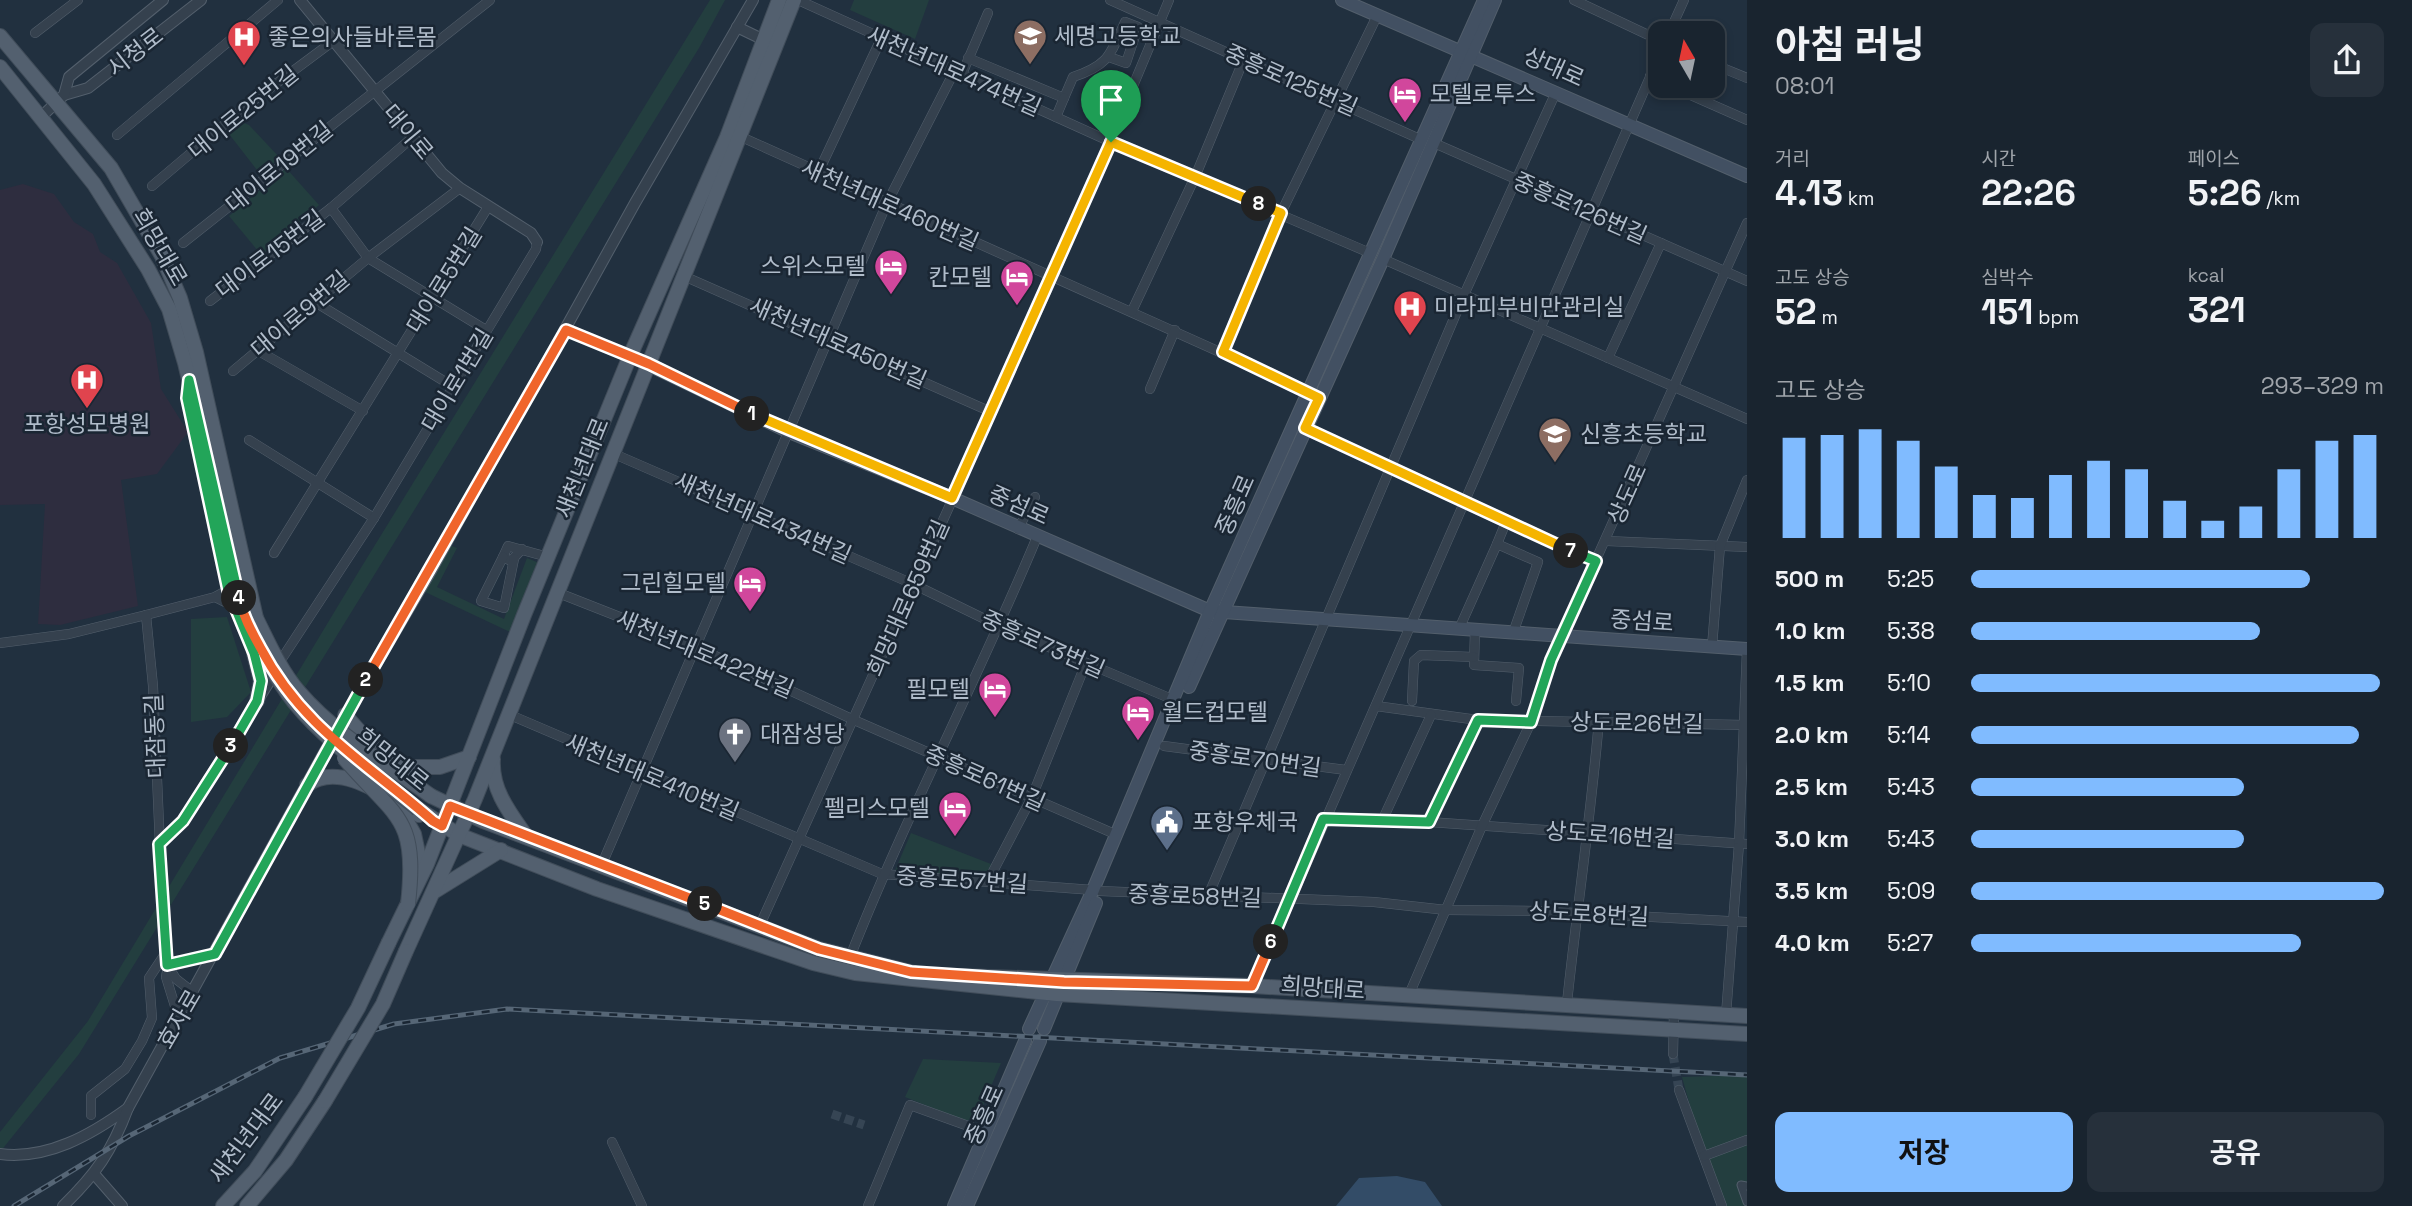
<!DOCTYPE html>
<html lang="ko">
<meta charset="utf-8">
<style>
:root{--surface:#19242f;--page:#26303b;--text:#f1f3f6;--muted:#9fa4aa;--line:#37414b;--accent:#80bbff}
body{margin:0;font-family:"Space Grotesk","Noto Sans KR",sans-serif;background:var(--page);color:var(--text);height:100vh;display:flex;flex-direction:column;font-size:26px;white-space:nowrap}
*{box-sizing:border-box;margin:0}
p{font-size:23px;color:var(--muted)}
.icon{flex:none;width:38px;height:38px;fill:none;stroke:currentColor;stroke-width:2;stroke-linecap:round;stroke-linejoin:round}
.map{position:relative;flex:1;overflow:hidden}
.drawer{display:flex;flex-direction:column;background:var(--surface);width:665px}
.drawer>*{flex:none}
.needle{width:46px;rotate:351deg}
.fabs{position:absolute;left:1648px;top:21px;display:grid;gap:14px}
.fabs a{display:grid;place-items:center;width:77px;height:77px;border-radius:14px;background:var(--surface);box-shadow:0 4px 10px #0003,0 0 0 2px var(--line);font-size:35px}
.pin{position:absolute;display:grid;place-items:center;width:60px;height:60px;color:#fff;margin:-72px -30px;border-radius:50% 50% 50% 0;rotate:-45deg;box-shadow:0 0 7px #0007}
.pin .icon{rotate:45deg}
.km{position:absolute;width:35px;height:35px;margin:-18px;border-radius:50%;background:#222;color:#fff;font-size:19px;line-height:35px;text-align:center}
.round{display:grid;place-items:center;flex:none;width:74px;height:74px;border-radius:14px;background:var(--page)}
.head{display:flex;align-items:center;justify-content:space-between;height:119px;padding:0 28px}
h1{font-size:38px;font-weight:700;line-height:52px}
.figures{display:grid;grid-template-columns:repeat(3,1fr);gap:10px;height:119px;padding:7px 28px}
.figures div{display:grid;align-content:center}
.figures b{font-size:35px;font-weight:700}
.figures small{font-size:19px;font-weight:400}
.figures p{font-size:19px}
.chart{height:196px;padding:14px 28px}
.chart p{display:flex;justify-content:space-between}
.chart svg{width:100%;height:126px;margin-top:7px;stroke:var(--accent);stroke-width:6}
.action{display:flex;gap:14px;margin-top:auto;padding:14px 28px}
.action a{flex:1;height:80px;border-radius:14px;background:var(--accent);color:#111;font-size:28px;font-weight:700;line-height:80px;text-align:center}
.action a+a{background:var(--page);color:var(--text)}
ul{padding:0 28px;list-style:none;font-size:23px}
li{display:grid;grid-template-columns:112px 84px 1fr;align-items:center;height:52px}
li i{height:18px;border-radius:9px;background:var(--accent)}
main{display:flex;flex:1;min-height:0}
.map>svg:first-child{display:block}
.medical{fill:#2e2d3f}
.green{fill:#233e3f}
.water{fill:#334c67}
.lines{fill:none;stroke-linecap:round;stroke-linejoin:round}
.minor-tunnel{stroke:#364554;stroke-width:9;stroke-dasharray:9 4.5;stroke-linecap:butt}
.pedestrian-casing{stroke:#535f6c;stroke-width:9}
.minor-casing{stroke:#535f6c;stroke-width:10}
.tertiary-casing{stroke:#535f6c;stroke-width:12}
.secondary-casing{stroke:#535f6c;stroke-width:14}
.primary-casing{stroke:#414d5a;stroke-width:16}
.pedestrian{stroke:#35414e;stroke-width:7}
.minor{stroke:#35414e;stroke-width:9}
.tertiary{stroke:#35414e;stroke-width:10}
.secondary{stroke:#425062;stroke-width:12}
.primary{stroke:#53606f;stroke-width:14}
.rail-casing{stroke:#566676;stroke-width:5}
.rail{stroke:#1a2633;stroke-width:2.5;stroke-dasharray:8;stroke-linecap:butt}
.primary-bridge-casing{stroke:#414d5a;stroke-width:16;stroke-linecap:butt}
.primary-bridge{stroke:#53606f;stroke-width:14}
.split-1-casing{stroke:#fff;stroke-width:14}
.split-2-casing{stroke:#fff;stroke-width:14}
.split-3-casing{stroke:#fff;stroke-width:14}
.split-4-casing{stroke:#fff;stroke-width:14}
.split-5-casing{stroke:#fff;stroke-width:14}
.split-6-casing{stroke:#fff;stroke-width:14}
.split-7-casing{stroke:#fff;stroke-width:14}
.split-8-casing{stroke:#fff;stroke-width:14}
.split-9-casing{stroke:#fff;stroke-width:14}
.split-1{stroke:#f5b400;stroke-width:9}
.split-2{stroke:#f0652b;stroke-width:9}
.split-3{stroke:#22a559;stroke-width:9}
.split-4{stroke:#22a559;stroke-width:9}
.split-5{stroke:#f0652b;stroke-width:9}
.split-6{stroke:#f0652b;stroke-width:9}
.split-7{stroke:#22a559;stroke-width:9}
.split-8{stroke:#f5b400;stroke-width:9}
.split-9{stroke:#f5b400;stroke-width:9}
.labels{text-anchor:middle;stroke-width:5;stroke-linejoin:round;paint-order:stroke}
.poi-label{font-size:23px;fill:#b0bcca;stroke:#1a2633;text-anchor:start}
.street-label{font-size:23px;fill:#b0bcca;stroke:#1a2633}
</style>
<main>
<div class="map">
<svg width="1747" height="1206" viewBox="0 0 1747 1206">
<rect width="100%" height="100%" fill="#21303f"/>
<polygon class="medical" points="23,184 54,194 74,222 93,234 100,252 117,263 151,323 161,389 188,432 157,474 121,480 138,606 60,625 38,624 45,504 0,505 0,190"/>
<g class="green">
<polygon points="710,0 725,0 699,48 79,1054 0,1152 0,1132 88,1021 359,571"/>
<polygon points="854,0 929,0 915,39 850,10"/>
<polygon points="242,122 249,125 280,158 260,174 229,134"/>
<polygon points="286,168 319,205 263,257 229,216"/>
<polygon points="449,545 457,548 437,587 504,619 527,558 539,563 510,632 423,591"/>
<polygon points="227,617 251,692 227,717 191,722 191,619"/>
<polygon points="911,833 991,864 986,877 894,873"/>
<polygon points="923,1059 1001,1063 978,1117 965,1121 905,1097"/>
<polygon points="1747,1075 1747,1206 1722,1206 1704,1156 1682,1077"/>
</g>
<polygon class="water" points="1397,1176 1425,1182 1442,1206 1336,1206 1359,1178"/>
<g class="lines">
<g class="minor-tunnel">
<polyline points="1673,1054 1679,1090"/>
<polyline points="832,1114 864,1125"/>
</g>
<g class="pedestrian-casing">
<polyline id="pedestrian" points="1747,1186 1741,1185 1747,1202"/>
</g>
<g class="minor-casing">
<g id="minor">
<polyline points="798,0 1111,142 1370,253"/>
<polyline points="1110,0 1422,140"/>
<polyline points="1574,0 1661,41"/>
<polyline points="35,33 78,0"/>
<polyline points="1669,33 1684,0"/>
<path d="M968 58 1064 98 1073 77C1109 65 1110 55 1125 22L1138 27 1126 63 1109 57"/>
<polyline points="1713,64 1747,78"/>
<polyline points="962,74 988,13"/>
<polyline points="1650,76 1661,82"/>
<polyline points="1670,86 1747,120"/>
<polyline points="1056,117 1064,98"/>
<polyline points="117,135 278,0"/>
<polyline points="737,135 1311,393"/>
<polyline points="1434,143 1747,281"/>
<polyline points="818,173 881,39"/>
<polyline points="152,186 250,103 336,39"/>
<polyline points="331,208 368,258 486,330"/>
<polyline points="183,243 490,0"/>
<polyline points="1383,259 1747,419"/>
<polyline points="686,277 989,411"/>
<polyline points="210,301 331,208 413,137"/>
<polyline points="315,302 452,386"/>
<polyline points="1132,311 1195,177 1244,59"/>
<polyline points="257,350 363,411"/>
<polyline points="1223,352 1281,213 1377,16"/>
<polyline points="1608,358 1661,243"/>
<polyline points="233,371 368,258 460,188"/>
<polyline points="1150,389 1175,330"/>
<polyline points="1305,428 1596,561"/>
<polyline points="249,440 374,518"/>
<polyline points="612,453 913,584 999,626 1174,700"/>
<polyline points="1018,529 1035,497"/>
<polyline points="1607,541 1747,547"/>
<polyline points="1497,544 1506,522"/>
<polyline points="522,549 511,561 503,557 508,546 548,557"/>
<polyline points="274,553 488,207"/>
<polyline points="503,557 481,601 504,608 514,559"/>
<polyline points="556,592 696,647 854,720 1117,835"/>
<polyline points="215,597 233,606"/>
<polyline points="146,615 215,597 228,590"/>
<polyline points="1459,629 1497,544 1538,562 1513,633"/>
<polyline points="1475,630 1474,665 1519,668 1516,701"/>
<polyline points="0,643 69,634 146,615 153,686 165,961 176,979 194,993"/>
<polyline points="1712,647 1720,546 1747,480"/>
<polyline points="281,660 374,518 536,249 537,242"/>
<polyline points="1412,701 1414,661 1421,655 1474,657"/>
<polyline points="1376,706 1478,720 1747,725"/>
<polyline points="508,714 882,874 1093,890"/>
<polyline points="1164,746 1346,770"/>
<polyline points="1323,819 1429,822 1747,844"/>
<polyline points="1382,821 1431,715"/>
<polyline points="1429,822 1478,720"/>
<polyline points="602,864 887,203 954,72"/>
<polyline points="988,881 1031,799 1086,663"/>
<polyline points="1100,891 1374,902 1446,910 1538,911 1747,922"/>
<polyline points="1208,896 1464,295 1556,92"/>
<polyline points="760,925 1053,277 1169,0"/>
<path d="M850 957C906 815 978 679 1037 537"/>
<polyline points="168,966 166,977 179,1019"/>
<polyline points="168,966 213,955"/>
<polyline points="1253,986 1661,52"/>
<polyline points="1408,997 1482,826 1531,722 1551,660 1747,223"/>
<path d="M1567 1003C1577 908 1591 815 1599 720"/>
<polyline points="1726,1015 1739,844 1747,649"/>
<polyline points="1673,1054 1674,1012"/>
<polyline points="1679,1090 1722,1206"/>
<polyline points="91,1115 91,1096 125,1069 142,1041 152,1018 149,978 165,954"/>
<polyline points="612,1142 642,1206"/>
<polyline points="1704,1156 1747,1140"/>
<polyline points="868,1206 910,1105 985,1132"/>
</g>
</g>
<g class="tertiary-casing">
<g id="tertiary">
<polyline points="300,0 442,173 460,188 531,233 537,242"/>
<polyline points="737,27 764,40"/>
<polyline points="64,95 88,88 201,0"/>
<polyline points="40,118 64,95 69,77 163,0"/>
<polyline points="566,330 630,356"/>
<polyline points="159,843 183,821 272,677"/>
<path d="M0 1154C47 1160 91 1135 128 1108L325 751 428 576 635 203 753 0"/>
<polyline points="95,1175 122,1206"/>
<path d="M63 1206C96 1174 112 1151 128 1108"/>
</g>
</g>
<g class="secondary-casing">
<g id="secondary">
<polyline points="1342,0 1747,176"/>
<polyline points="630,356 789,432 952,498 1210,611 1747,649"/>
<polyline points="1189,687 1383,259 1495,0"/>
<polyline points="1029,1029 1093,890 1210,611 1484,0"/>
<polyline points="1044,1029 1096,903"/>
<polyline points="954,1206 1025,1041"/>
<polyline points="967,1206 1040,1041"/>
</g>
</g>
<g class="primary-casing">
<g id="primary">
<polyline points="0,36 111,168 162,256 180,298 196,352 256,618"/>
<polyline points="0,67 94,184 148,269 169,309 185,363 247,623"/>
<polyline points="254,653 261,681 257,701"/>
<polyline points="345,715 368,741 400,768"/>
<path d="M493 759C491 789 509 812 526 836"/>
<polyline points="400,767 440,767 469,757"/>
<path d="M307 785C340 760 388 798 419 815"/>
<polyline points="431,796 483,821 819,949 914,973"/>
<polyline points="418,809 459,835 597,889 813,963 855,973 1057,994 1747,1034"/>
<polyline points="402,813 414,834 422,872"/>
<polyline points="435,891 501,850"/>
<polyline points="389,942 427,864 524,615 630,356 727,137 779,0"/>
<polyline points="406,951 475,799 794,0"/>
<polyline points="962,976 1253,986 1747,1016"/>
<polyline points="223,1206 255,1171 305,1097"/>
<polyline points="247,1206 286,1160 325,1101"/>
</g>
</g>
<use href="#pedestrian" class="pedestrian"/>
<use href="#minor" class="minor"/>
<use href="#tertiary" class="tertiary"/>
<use href="#secondary" class="secondary"/>
<use href="#primary" class="primary"/>
<g class="rail-casing">
<polyline id="rail" points="14,1206 129,1136 280,1058 394,1024 507,1009 1747,1075"/>
</g>
<use href="#rail" class="rail"/>
<g class="primary-bridge-casing">
<g id="primary-bridge">
<path d="M256 618C269 644 280 670 299 692 335 734 387 764 431 796"/>
<path d="M247 623C261 650 275 678 294 702 328 744 376 775 418 809"/>
<path d="M344 758C396 819 418 815 408 904"/>
<polyline points="305,1097 358,1008 389,942"/>
<polyline points="325,1101 383,1004 406,951"/>
</g>
</g>
<use href="#primary-bridge" class="primary-bridge"/>
</g>
<g class="lines">
<g class="split-1-casing">
<polyline id="split-1" points="752,414 952,498 1111,142"/>
</g>
<g class="split-2-casing">
<polyline id="split-2" points="366,680 566,330 649,364 752,414"/>
</g>
<g class="split-3-casing">
<polyline id="split-3" points="231,746 183,821 159,844 167,965 215,954 366,680"/>
</g>
<g class="split-4-casing">
<polyline id="split-4" points="231,746 257,701 261,681 254,653 228,590 187,398 189,380 239,598"/>
</g>
<g class="split-5-casing">
<path id="split-5" d="M239 598C243 616 251 631 260 647 303 729 366 762 433 821L442 826 450 806 705 904"/>
</g>
<g class="split-6-casing">
<polyline id="split-6" points="705,904 819,949 911,972 1064,982 1252,986 1271,942"/>
</g>
<g class="split-7-casing">
<polyline id="split-7" points="1271,942 1323,819 1429,822 1478,720 1531,722 1551,660 1596,561 1571,551"/>
</g>
<g class="split-8-casing">
<polyline id="split-8" points="1259,204 1281,213 1223,352 1319,398 1305,428 1571,551"/>
</g>
<g class="split-9-casing">
<polyline id="split-9" points="1111,142 1259,204"/>
</g>
<use href="#split-1" class="split-1"/>
<use href="#split-2" class="split-2"/>
<use href="#split-3" class="split-3"/>
<use href="#split-4" class="split-4"/>
<use href="#split-5" class="split-5"/>
<use href="#split-6" class="split-6"/>
<use href="#split-7" class="split-7"/>
<use href="#split-8" class="split-8"/>
<use href="#split-9" class="split-9"/>
</g>
<defs>
<g id="school-pin" transform="scale(1.75)"><path d="M0 17L-7.5 6A9.5 9.5 0 1 1 7.5 6Z" fill="#8d6e63" stroke="#1a2633"/><path d="M0-5L7-2L0 1L-7-2ZM-4 1L0 2.5L4 1V4Q0 6-4 4Z" fill="#fff"/></g>
<g id="hospital-pin" transform="scale(1.75)"><path d="M0 17L-7.5 6A9.5 9.5 0 1 1 7.5 6Z" fill="#e0444e" stroke="#1a2633"/><path d="M-5-5h3v3.5h4V-5h3V5h-3V1.5h-4V5h-3Z" fill="#fff"/></g>
<g id="hotel-pin" transform="scale(1.75)"><path d="M0 17L-7.5 6A9.5 9.5 0 1 1 7.5 6Z" fill="#d1479c" stroke="#1a2633"/><path d="M-6-4.5h1.5V1H6V5H4.5V3h-9V5H-6ZM-4 0a1.8 1.8 0 1 1 3.6 0ZM.5 0V-2.5h3Q6-2.5 6 0Z" fill="#fff"/></g>
<g id="church-pin" transform="scale(1.75)"><path d="M0 17L-7.5 6A9.5 9.5 0 1 1 7.5 6Z" fill="#6b7280" stroke="#1a2633"/><path d="M-1.2-6h2.4v3.5h3.3v2.4h-3.3V6h-2.4V-.1h-3.3v-2.4h3.3Z" fill="#fff"/></g>
<g id="civic-pin" transform="scale(1.75)"><path d="M0 17L-7.5 6A9.5 9.5 0 1 1 7.5 6Z" fill="#5c6f8a" stroke="#1a2633"/><path d="M-.6-6.5H3V-4.5H.6V-3L4-1V1h2V6H-6V1h2V-1L-.6-3ZM-1.2 2.5V6h2.4V2.5Z" fill="#fff"/></g>
</defs>
<g fill-rule="evenodd">
<use href="#school-pin" x="1030" y="36"/>
<use href="#hospital-pin" x="244" y="37"/>
<use href="#hotel-pin" x="1405" y="94"/>
<use href="#hotel-pin" x="891" y="266"/>
<use href="#hotel-pin" x="1017" y="277"/>
<use href="#hospital-pin" x="1410" y="307"/>
<use href="#hospital-pin" x="87" y="380"/>
<use href="#school-pin" x="1555" y="434"/>
<use href="#hotel-pin" x="750" y="583"/>
<use href="#hotel-pin" x="995" y="689"/>
<use href="#hotel-pin" x="1138" y="712"/>
<use href="#church-pin" x="735" y="734"/>
<use href="#hotel-pin" x="955" y="808"/>
<use href="#civic-pin" x="1167" y="822"/>
</g>
<g class="labels">
<g class="poi-label">
<text x="1054" y="44">세명고등학교</text>
<text x="268" y="45">좋은의사들바른몸</text>
<text x="1430" y="102">모텔로투스</text>
<text x="866" y="274" text-anchor="end">스위스모텔</text>
<text x="992" y="285" text-anchor="end">칸모텔</text>
<text x="1434" y="315">미라피부비만관리실</text>
<text x="87" y="432" text-anchor="middle">포항성모병원</text>
<text x="1580" y="442">신흥초등학교</text>
<text x="726" y="591" text-anchor="end">그린힐모텔</text>
<text x="970" y="697" text-anchor="end">필모텔</text>
<text x="1162" y="720">월드컵모텔</text>
<text x="760" y="742">대잠성당</text>
<text x="930" y="816" text-anchor="end">펠리스모텔</text>
<text x="1192" y="830">포항우체국</text>
</g>
<g class="street-label">
<text transform="translate(135 52) rotate(-38)" y="8">시청로</text>
<text transform="translate(1554 67) rotate(24)" y="8">상대로</text>
<text transform="translate(954 71) rotate(24)" y="8">새천년대로474번길</text>
<text transform="translate(1291 80) rotate(24)" y="8">중흥로125번길</text>
<text transform="translate(243 112) rotate(-39)" y="8">대이로25번길</text>
<text transform="translate(408 132) rotate(50)" y="8">대이로</text>
<text transform="translate(279 167) rotate(-39)" y="8">대이로19번길</text>
<text transform="translate(890 205) rotate(24)" y="8">새천년대로460번길</text>
<text transform="translate(1580 208) rotate(24)" y="8">중흥로126번길</text>
<text transform="translate(160 247) rotate(60)" y="8">희망대로</text>
<text transform="translate(270 254) rotate(-37)" y="8">대이로15번길</text>
<text transform="translate(444 280) rotate(-58)" y="8">대이로5번길</text>
<text transform="translate(300 314) rotate(-40)" y="8">대이로9번길</text>
<text transform="translate(838 343) rotate(24)" y="8">새천년대로450번길</text>
<text transform="translate(457 380) rotate(-59)" y="8">대이로1번길</text>
<text transform="translate(582 468) rotate(-68)" y="8">새천년대로</text>
<text transform="translate(1627 494) rotate(-66)" y="8">상도로</text>
<text transform="translate(1019 505) rotate(24)" y="8">중섬로</text>
<text transform="translate(1235 505) rotate(-66)" y="8">중흥로</text>
<text transform="translate(763 518) rotate(24)" y="8">새천년대로434번길</text>
<text transform="translate(908 598) rotate(-66)" y="8">희망대로659번길</text>
<text transform="translate(1642 621) rotate(4)" y="8">중섬로</text>
<text transform="translate(1043 644) rotate(24)" y="8">중흥로73번길</text>
<text transform="translate(705 654) rotate(23)" y="8">새천년대로422번길</text>
<text transform="translate(1637 723) rotate(1)" y="8">상도로26번길</text>
<text transform="translate(155 736) rotate(-92)" y="8">대잠동길</text>
<text transform="translate(393 759) rotate(39)" y="8">희망대로</text>
<text transform="translate(1255 759) rotate(8)" y="8">중흥로70번길</text>
<text transform="translate(652 777) rotate(23)" y="8">새천년대로410번길</text>
<text transform="translate(985 778) rotate(24)" y="8">중흥로61번길</text>
<text transform="translate(1610 835) rotate(4)" y="8">상도로16번길</text>
<text transform="translate(962 880) rotate(4)" y="8">중흥로57번길</text>
<text transform="translate(1195 896) rotate(2)" y="8">중흥로58번길</text>
<text transform="translate(1589 914) rotate(3)" y="8">상도로8번길</text>
<text transform="translate(1323 988) rotate(4)" y="8">희망대로</text>
<text transform="translate(179 1019) rotate(-60)" y="8">효자로</text>
<text transform="translate(984 1115) rotate(-66)" y="8">중흥로</text>
<text transform="translate(246 1138) rotate(-53)" y="8">새천년대로</text>
</g>
</g>
</svg>
<div class="fabs">
<a><svg class="needle" viewBox="-14 -14 28 28"><path d="M0-13l5 13h-10z" fill="#e53935"/><path d="M0 13l5-13h-10z" fill="#9fa4aa"/></svg></a>
</div>
<div class="pin" style="left:1111px;top:142px;background:#1e9e55"><svg class="icon" aria-label="arrive" viewBox="0 0 24 24"><path d="M6 21V4h12l-3 4 3 4H6"/></svg></div>
<b class="km" style="left:752px;top:414px">1</b>
<b class="km" style="left:366px;top:680px">2</b>
<b class="km" style="left:231px;top:746px">3</b>
<b class="km" style="left:239px;top:598px">4</b>
<b class="km" style="left:705px;top:904px">5</b>
<b class="km" style="left:1271px;top:942px">6</b>
<b class="km" style="left:1571px;top:551px">7</b>
<b class="km" style="left:1259px;top:204px">8</b>
</div>
<section class="drawer">
<div class="head"><div><h1>아침 러닝</h1><p>08:01</p></div><a class="round"><svg class="icon" aria-label="share" viewBox="0 0 24 24"><path d="M12 15V3M7 8l5-5 5 5M5 13v7h14v-7"/></svg></a></div>
<div class="figures">
<div><p>거리</p><b>4.13<small> km</small></b></div>
<div><p>시간</p><b>22:26</b></div>
<div><p>페이스</p><b>5:26<small> /km</small></b></div>
</div>
<div class="figures">
<div><p>고도 상승</p><b>52<small> m</small></b></div>
<div><p>심박수</p><b>151<small> bpm</small></b></div>
<div><p>kcal</p><b>321</b></div>
</div>
<div class="chart"><p><span>고도 상승</span>293–329 m</p>
<svg viewBox="0 0 160 44" preserveAspectRatio="none"><path d="M5 44V9M15 44V8M25 44V6M35 44V10M45 44V19M55 44V29M65 44V30M75 44V22M85 44V17M95 44V20M105 44V31M115 44V38M125 44V33M135 44V20M145 44V10M155 44V8"/></svg>
</div>
<ul>
<li><b>500 m</b>5:25<i style="width:82%"></i></li>
<li><b>1.0 km</b>5:38<i style="width:70%"></i></li>
<li><b>1.5 km</b>5:10<i style="width:99%"></i></li>
<li><b>2.0 km</b>5:14<i style="width:94%"></i></li>
<li><b>2.5 km</b>5:43<i style="width:66%"></i></li>
<li><b>3.0 km</b>5:43<i style="width:66%"></i></li>
<li><b>3.5 km</b>5:09<i style="width:100%"></i></li>
<li><b>4.0 km</b>5:27<i style="width:80%"></i></li>
</ul>
<div class="action"><a>저장</a><a>공유</a></div>
</section>
</main>
